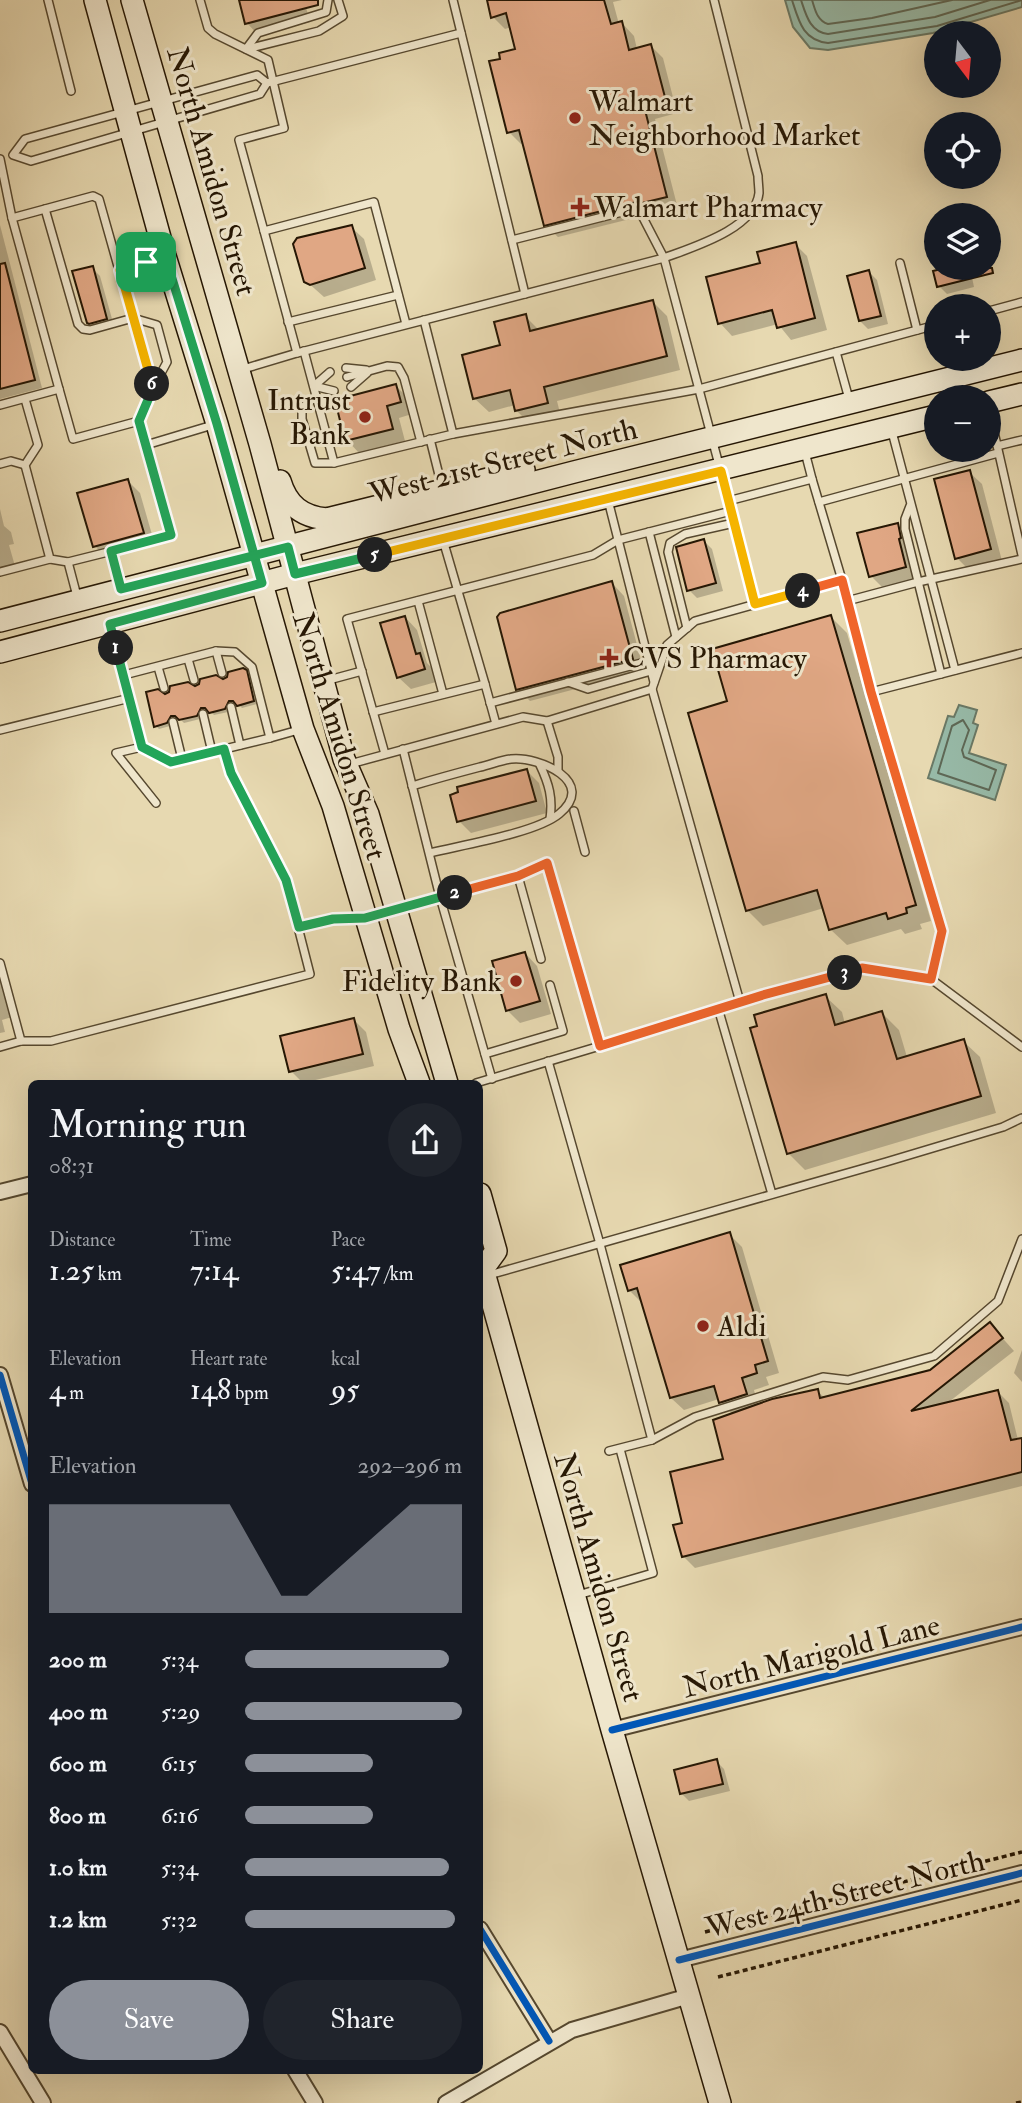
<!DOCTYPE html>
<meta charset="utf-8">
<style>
:root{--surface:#171b24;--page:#20242c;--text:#f1f3f6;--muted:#9ea1a6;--accent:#8c9099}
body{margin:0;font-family:"IM FELL Double Pica",serif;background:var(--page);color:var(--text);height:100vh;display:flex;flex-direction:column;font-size:26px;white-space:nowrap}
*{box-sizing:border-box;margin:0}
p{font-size:23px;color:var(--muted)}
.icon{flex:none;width:38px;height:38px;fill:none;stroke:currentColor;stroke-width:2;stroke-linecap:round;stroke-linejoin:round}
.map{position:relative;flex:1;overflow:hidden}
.drawer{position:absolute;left:28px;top:1080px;width:455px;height:994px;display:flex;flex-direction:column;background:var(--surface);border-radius:10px;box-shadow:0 7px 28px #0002}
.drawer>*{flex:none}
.needle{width:46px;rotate:164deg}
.tools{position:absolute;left:924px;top:21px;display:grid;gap:14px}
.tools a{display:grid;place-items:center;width:77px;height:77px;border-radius:50%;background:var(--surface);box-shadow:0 7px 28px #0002;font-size:35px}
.pin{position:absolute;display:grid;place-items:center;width:60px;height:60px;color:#fff;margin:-30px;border-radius:14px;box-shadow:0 4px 10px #0006}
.km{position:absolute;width:35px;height:35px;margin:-18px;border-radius:50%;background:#222;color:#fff;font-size:19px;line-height:35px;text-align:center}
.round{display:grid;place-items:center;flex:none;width:74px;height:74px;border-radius:37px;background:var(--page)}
.summary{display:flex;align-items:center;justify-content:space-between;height:119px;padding:0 21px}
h1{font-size:38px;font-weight:600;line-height:52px}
.figures{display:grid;grid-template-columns:repeat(3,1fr);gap:10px;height:119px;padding:7px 21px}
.figures div{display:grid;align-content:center}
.figures b{font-size:30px;font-weight:600}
.figures small{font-size:19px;font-weight:400}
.figures p{font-size:19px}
.chart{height:196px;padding:14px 21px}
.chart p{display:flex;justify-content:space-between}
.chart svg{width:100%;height:126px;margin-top:7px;fill:var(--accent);opacity:.7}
.primary-button{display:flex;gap:14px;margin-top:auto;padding:14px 21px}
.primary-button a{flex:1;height:80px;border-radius:42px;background:var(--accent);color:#fff;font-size:28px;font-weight:600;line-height:80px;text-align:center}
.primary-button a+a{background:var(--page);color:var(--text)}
ul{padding:0 21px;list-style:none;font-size:23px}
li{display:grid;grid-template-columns:112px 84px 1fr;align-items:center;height:52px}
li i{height:18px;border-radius:9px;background:var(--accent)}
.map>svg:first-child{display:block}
.water{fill:#97baa8;stroke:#6a7966;stroke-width:2}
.shadow{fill:#0003}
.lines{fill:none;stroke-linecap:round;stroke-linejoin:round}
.shore{stroke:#5e6856;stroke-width:2}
.building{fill:#e0a784;stroke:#261704;stroke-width:2}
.lane-casing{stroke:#56482f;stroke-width:10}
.street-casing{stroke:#56482f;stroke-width:18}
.secondary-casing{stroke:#261704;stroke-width:24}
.path{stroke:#261704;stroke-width:3.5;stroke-dasharray:5 3.5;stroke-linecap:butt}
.lane{stroke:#efe6cc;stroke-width:7}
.street{stroke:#efe6cc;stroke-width:14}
.secondary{stroke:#efe6cc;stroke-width:21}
.cycleway-casing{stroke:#efe6cc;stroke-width:11}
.cycleway{stroke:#0057b8;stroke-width:7}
.split-1-casing{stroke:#fff;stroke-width:14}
.split-2-casing{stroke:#fff;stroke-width:14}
.split-3-casing{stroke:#fff;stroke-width:14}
.split-4-casing{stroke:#fff;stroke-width:14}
.split-5-casing{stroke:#fff;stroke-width:14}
.split-6-casing{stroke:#fff;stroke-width:14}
.split-7-casing{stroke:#fff;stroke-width:14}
.split-1{stroke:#22a559;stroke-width:9}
.split-2{stroke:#22a559;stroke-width:9}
.split-3{stroke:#f0652b;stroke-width:9}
.split-4{stroke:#f0652b;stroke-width:9}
.split-5{stroke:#f5b400;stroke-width:9}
.split-6{stroke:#22a559;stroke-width:9}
.split-7{stroke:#f5b400;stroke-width:9}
.poi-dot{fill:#8f2418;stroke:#efe6cc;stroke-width:2.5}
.labels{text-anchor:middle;stroke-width:6;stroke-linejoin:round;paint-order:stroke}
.poi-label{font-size:30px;fill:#261704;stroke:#efe6cc;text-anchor:start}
.street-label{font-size:30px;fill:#261704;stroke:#efe6cc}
</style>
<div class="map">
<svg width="1022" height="2103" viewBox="0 0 1022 2103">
<rect width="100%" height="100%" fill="#e7d9b1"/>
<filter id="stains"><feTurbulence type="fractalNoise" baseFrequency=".00286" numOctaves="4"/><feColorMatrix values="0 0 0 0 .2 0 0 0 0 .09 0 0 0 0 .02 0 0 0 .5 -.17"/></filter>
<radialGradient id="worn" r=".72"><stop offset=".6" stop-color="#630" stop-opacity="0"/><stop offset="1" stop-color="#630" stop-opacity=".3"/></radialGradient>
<g class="water">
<polygon points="785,0 1022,0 1022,7 933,33 828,50 810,48 793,27"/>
<polygon points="959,705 977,710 973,723 978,725 969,753 1006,765 995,800 928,778 948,716 954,717"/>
</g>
<g class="shadow">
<polygon points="240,0 304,0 310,22 259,36 247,23"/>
<polygon points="488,0 622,0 613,2 619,24 622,23 634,36 637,49 651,46 663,58 677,113 655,119 678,209 655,215 650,214 558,237 545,225 524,143 521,144 509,132 503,60 518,50 512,27 505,29 493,17"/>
<polygon points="0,225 42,388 0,399"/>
<polygon points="351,227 364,239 376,280 324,297 306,281"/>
<polygon points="795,244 807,256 827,330 791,340 778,324 732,336 720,323 763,264"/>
<polygon points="92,268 100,276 114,326 96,330 88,322"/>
<polygon points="942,268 970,268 974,287 947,294 939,286"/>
<polygon points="869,272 877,280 888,324 868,329 860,321"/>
<polygon points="653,302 667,316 680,370 557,401 561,417 530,424 516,410 515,405 489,412 474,398 502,347 525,316 539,330"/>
<polygon points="396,386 408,398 412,414 399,418 405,441 359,453 347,440"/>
<polygon points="969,472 982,484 1002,561 969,570 957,558"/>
<polygon points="128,481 140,493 155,545 107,559 95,546"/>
<polygon points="0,509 4,526 11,532 14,544 9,545 15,566 0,570"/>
<polygon points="898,525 910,537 917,579 883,588 871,576"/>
<polygon points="704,541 712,549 723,591 697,598 689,590"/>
<polygon points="612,583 624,596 644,671 530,701 518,689"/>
<polygon points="405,617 417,630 427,663 432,668 436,682 411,689 398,677"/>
<polygon points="831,617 847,633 931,921 920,924 922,929 905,934 901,929 847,945 830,929 824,908 763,926 747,910 729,703"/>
<polygon points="243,670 250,676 257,704 242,708 238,704 233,704 228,712 214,715 210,711 204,711 200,719 184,723 180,719 174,719 170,726 159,729 156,726 165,696 223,681"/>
<polygon points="527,771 539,783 547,813 471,833 459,821"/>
<polygon points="525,953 537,966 551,1014 520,1023 507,1010"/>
<polygon points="0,968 12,1017 2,1020 5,1032 0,1033"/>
<polygon points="825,996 842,1012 845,1024 882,1013 899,1030 907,1057 963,1041 980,1057 996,1113 805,1170 788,1153"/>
<polygon points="354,1020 366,1032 374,1066 303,1083 291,1071"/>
<polygon points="729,1234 742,1247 779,1373 766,1377 769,1385 754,1390 758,1405 817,1391 825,1398 931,1372 990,1324 1014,1351 945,1405 998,1392 1009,1403 1018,1440 1022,1442 1022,1486 695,1568 683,1556 725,1460 732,1414 719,1399 684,1410 671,1398 642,1303 629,1290"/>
<polygon points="1022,1350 1022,1382 1014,1373"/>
<polygon points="716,1761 724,1769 730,1791 689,1801 681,1793"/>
</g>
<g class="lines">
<g class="shore">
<path d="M792 0C799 22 803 40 828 43L937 26 1022 0"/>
<path d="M801 0C806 15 810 32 828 34L935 17 990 0"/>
<path d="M812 0C815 9 817 21 828 24L872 18 952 0"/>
<polygon points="963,720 969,730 962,750 964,757 996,770 989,790 938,773 952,726"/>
</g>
</g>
<g class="building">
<polygon points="239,0 318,0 318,5 245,24"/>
<polygon points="487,0 604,0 611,24 622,21 629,50 651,44 666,101 644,106 667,197 642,203 636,202 544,226 519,130 507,133 489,61 500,59 499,53 515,49 506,13 491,18"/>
<polygon points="352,225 365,268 310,285 304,282 293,244 297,238"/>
<polygon points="796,242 815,318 777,328 772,310 718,324 706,277 760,263 757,252"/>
<polygon points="5,263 35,380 0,389 0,264"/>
<polygon points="93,266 107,319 89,324 87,323 72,271"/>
<polygon points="945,268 992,268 993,273 937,287 933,271"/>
<polygon points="869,270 881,316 859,321 847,276"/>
<polygon points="653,300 667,356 544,387 548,403 515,411 510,390 473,399 462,355 500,345 494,322 526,314 530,331"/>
<polygon points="396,384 401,402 387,406 393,429 345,441 335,400"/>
<polygon points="970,470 991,549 955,559 934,479"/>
<polygon points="128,479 144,533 93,547 77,493"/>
<polygon points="898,523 901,538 899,539 906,567 869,577 857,533"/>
<polygon points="704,539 716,583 687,591 676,547"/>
<polygon points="612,581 633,659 516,690 497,617 500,613"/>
<polygon points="831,615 916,905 906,908 907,913 888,919 886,913 829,930 817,890 746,911 688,713 727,701 712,649"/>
<polygon points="405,616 416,654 420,653 425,669 397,678 380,623"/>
<polygon points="243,668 247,670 254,701 237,706 233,701 229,701 225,709 209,713 205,708 201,708 197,716 179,720 175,716 171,716 167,723 154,727 146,692 158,689 165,694 169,692 170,686 188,682 195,686 199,684 200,679 216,675 223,679 227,677 228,672"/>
<polygon points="527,769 536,801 457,822 450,795 458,792 457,787"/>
<polygon points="525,952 540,1001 506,1011 492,961"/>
<polygon points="826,994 835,1025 882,1011 897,1059 964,1039 981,1096 787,1154 750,1028 757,1026 754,1015"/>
<polygon points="354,1018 363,1054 289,1072 280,1036"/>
<polygon points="730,1232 768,1361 755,1365 757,1373 742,1378 747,1394 719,1403 714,1386 670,1398 637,1288 628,1291 620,1265"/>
<polygon points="990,1322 1003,1338 911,1411 998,1390 1011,1440 1022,1438 1022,1472 682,1557 673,1525 682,1523 670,1472 723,1459 713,1420 772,1399 818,1389 820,1398 930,1370"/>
<polygon points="717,1759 723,1784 680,1794 674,1770"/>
</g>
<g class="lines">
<g class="lane-casing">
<g id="lane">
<polyline points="48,0 71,91"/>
<polyline points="200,0 208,28 215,34 268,60 284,128 239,140 264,231 374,202 406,324"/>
<polyline points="453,0 525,294"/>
<polyline points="246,49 258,33 326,12 328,0"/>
<polyline points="247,49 319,31 343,16 338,0"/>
<polyline points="267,83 257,75 25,139 13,155 31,161 260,94 267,83 461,33"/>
<polyline points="0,159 12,218 59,389 0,405"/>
<polyline points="45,209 78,324 83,329 90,330 133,318 157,325 167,362 153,388"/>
<polyline points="12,218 93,196 99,199 119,270 164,256"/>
<polyline points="264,231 297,353"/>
<path d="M512 240 638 208 664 258C693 247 755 229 759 193 759 188 758 181 758 176L714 0"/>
<polyline points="900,263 917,330"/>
<polyline points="119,270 153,388 139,421"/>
<polyline points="989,311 1022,302"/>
<polyline points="424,320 453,434 699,389 936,325"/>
<polyline points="288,322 398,295"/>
<polyline points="304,351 334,463 453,434"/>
<polyline points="836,352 849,399"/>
<polyline points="346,368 366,370"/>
<polyline points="240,370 297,353 664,258 756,604"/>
<polyline points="347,377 387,366 398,367 404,378 421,442"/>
<polyline points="314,386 334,391"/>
<polyline points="314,386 330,372"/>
<polyline points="351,387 367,373"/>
<polyline points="59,389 73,439 139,421 146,445 216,424"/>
<polyline points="316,396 302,408 302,419 315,463 334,463"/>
<polyline points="25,399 38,445 25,465 50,559 68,562 78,600"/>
<polyline points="989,410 1022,555"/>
<polyline points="891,428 955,670"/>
<polyline points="430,439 442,487"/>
<polyline points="997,446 1022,440"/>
<polyline points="805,452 812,479"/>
<polyline points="0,464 11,461 25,465"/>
<polyline points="608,500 654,682"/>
<polyline points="728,501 812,479 842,580"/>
<polyline points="819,502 998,453"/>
<polyline points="910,506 905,519 905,529 941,674"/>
<polyline points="649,532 676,637"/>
<polyline points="443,540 485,684"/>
<polyline points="112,551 171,535 146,445"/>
<polyline points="68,562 112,551 121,589"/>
<polyline points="0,572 50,559"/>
<polyline points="418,601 443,694"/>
<polyline points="847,601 918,582 1022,559"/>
<polyline points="110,625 124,675 216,651 235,652 252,667 270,738 302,729"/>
<polyline points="687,628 668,552 670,543 685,534 734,523"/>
<polyline points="216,651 222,673"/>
<polyline points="188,659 194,680"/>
<polyline points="158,667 164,688"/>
<polyline points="124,675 142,747 171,762 270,738"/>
<polyline points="325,681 362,671"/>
<polyline points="568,682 588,689 651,671"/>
<polyline points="652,689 740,1002"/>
<polyline points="871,692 942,931 931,979"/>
<polyline points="490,703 649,661"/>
<polyline points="231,707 240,745"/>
<polyline points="373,712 485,684 496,724"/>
<polyline points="203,714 212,752"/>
<polyline points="547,721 558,757 558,771"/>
<polyline points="173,722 182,759"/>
<polyline points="0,730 130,698"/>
<polyline points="142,747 116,753 156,803"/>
<polyline points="403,749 440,897 492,1079"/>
<polyline points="385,754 347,619 593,555 618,540 731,511"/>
<polyline points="350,764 523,717 547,721 652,689 667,645 695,621 842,580 871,692 1022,653"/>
<path d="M540 765C549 784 553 798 550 819"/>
<path d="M412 786C435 779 457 773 480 767 490 765 501 760 511 759 539 756 598 782 559 814 536 833 462 845 430 853"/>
<polyline points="574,811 585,852"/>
<polyline points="518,876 541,959"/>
<polyline points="299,927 333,919 365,918 518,876 547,863 600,1046 476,1083"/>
<polyline points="0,963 21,1041"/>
<polyline points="718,1008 772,1194"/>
<polyline points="600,1046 763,995 862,968 931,979 1022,1047"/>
<polyline points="0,1047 21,1041 51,1041 310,974 286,880 231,773 224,749"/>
<polyline points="485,1054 563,1031 550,985"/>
<polyline points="548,1061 600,1244 652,1440 609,1451"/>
<polyline points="489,1275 886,1162 1003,1127 1022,1118"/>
<polyline points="652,1440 695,1417 823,1377 848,1380 934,1356 998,1301 1022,1239"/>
<polyline points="578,1595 653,1573 620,1449"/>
</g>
</g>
<g class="street-casing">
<g id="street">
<polyline points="0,1192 32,1184"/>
<polyline points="0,1375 32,1484"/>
<polyline points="612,1730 1022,1627"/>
<polyline points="480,1929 549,2041"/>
<polyline points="679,1960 1022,1873"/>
<polyline points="0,2032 43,2103"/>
<polyline points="295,2070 315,2103"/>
<polyline points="446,2103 572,2030 689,1996"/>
</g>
</g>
<g class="secondary-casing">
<g id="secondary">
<polyline points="95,0 165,256 217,424 303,729 333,806 399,1029 419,1083"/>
<polyline points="132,0 260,444 344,759 368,814 447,1083"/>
<polyline points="989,402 1022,394"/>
<path d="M280 481C287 505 302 517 327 519L524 470"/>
<polyline points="0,621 574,472 1022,360"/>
<polyline points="0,652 295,574 936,416"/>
<polyline points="480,1194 496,1251 483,1269"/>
<polyline points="480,1266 483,1269 612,1730 720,2103"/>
</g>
</g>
<g class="path">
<polyline points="705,1932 1022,1852"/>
<polyline points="718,1977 1022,1900"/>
<polyline points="1016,2103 1022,2102"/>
</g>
<use href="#lane" class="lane"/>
<use href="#street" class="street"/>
<use href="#secondary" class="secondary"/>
<g class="cycleway-casing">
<g id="cycleway">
<polyline points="0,1375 32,1484"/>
<polyline points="612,1730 1022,1627"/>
<polyline points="480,1929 549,2041"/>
<polyline points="679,1960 1022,1873"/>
</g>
</g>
<use href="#cycleway" class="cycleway"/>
</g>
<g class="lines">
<g class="split-1-casing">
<polyline id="split-1" points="116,648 110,624 262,583 217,424 165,256 146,262"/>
</g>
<g class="split-2-casing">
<polyline id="split-2" points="116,648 142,747 171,762 224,749 231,773 286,880 299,927 333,919 365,918 455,893"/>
</g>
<g class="split-3-casing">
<polyline id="split-3" points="455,893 518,876 547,863 600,1046 763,995 845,973"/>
</g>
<g class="split-4-casing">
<polyline id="split-4" points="803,591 842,580 871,692 942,931 931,979 862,968 845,973"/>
</g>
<g class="split-5-casing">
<polyline id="split-5" points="375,555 721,471 755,604 803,591"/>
</g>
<g class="split-6-casing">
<polyline id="split-6" points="152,384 153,388 139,421 171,535 111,551 121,589 288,547 295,574 375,555"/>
</g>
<g class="split-7-casing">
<polyline id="split-7" points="146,262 120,270 152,384"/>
</g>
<use href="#split-1" class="split-1"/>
<use href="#split-2" class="split-2"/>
<use href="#split-3" class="split-3"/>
<use href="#split-4" class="split-4"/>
<use href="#split-5" class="split-5"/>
<use href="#split-6" class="split-6"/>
<use href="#split-7" class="split-7"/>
</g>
<g class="poi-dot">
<circle cx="575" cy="118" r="7"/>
<path d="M576.5 196.5h7v7h7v7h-7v7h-7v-7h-7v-7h7z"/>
<circle cx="365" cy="417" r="7"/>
<path d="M605.5 647.5h7v7h7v7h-7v7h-7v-7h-7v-7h7z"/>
<circle cx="516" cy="981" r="7"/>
<circle cx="703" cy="1326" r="7"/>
</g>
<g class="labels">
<g class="poi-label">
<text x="589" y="111">Walmart<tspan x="589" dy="34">Neighborhood Market</tspan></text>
<text x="594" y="217">Walmart Pharmacy</text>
<text x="351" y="410" text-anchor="end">Intrust<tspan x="351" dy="34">Bank</tspan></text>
<text x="623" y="668">CVS Pharmacy</text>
<text x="502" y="991" text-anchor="end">Fidelity Bank</text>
<text x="717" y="1336">Aldi</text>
</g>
<g class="street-label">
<text transform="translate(212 171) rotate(74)" y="10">North Amidon Street</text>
<text transform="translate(503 461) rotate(-14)" y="10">West 21st Street North</text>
<text transform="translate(340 736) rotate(73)" y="10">North Amidon Street</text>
<text transform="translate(599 1577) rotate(74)" y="10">North Amidon Street</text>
<text transform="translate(811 1656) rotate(-14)" y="10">North Marigold Lane</text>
<text transform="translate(845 1894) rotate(-14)" y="10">West 24th Street North</text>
</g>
</g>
<rect width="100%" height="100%" filter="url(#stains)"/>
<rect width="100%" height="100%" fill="url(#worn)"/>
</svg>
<div class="tools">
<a><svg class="needle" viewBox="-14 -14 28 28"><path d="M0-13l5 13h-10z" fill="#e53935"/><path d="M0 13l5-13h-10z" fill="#9ea1a6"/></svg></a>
<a><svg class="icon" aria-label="locate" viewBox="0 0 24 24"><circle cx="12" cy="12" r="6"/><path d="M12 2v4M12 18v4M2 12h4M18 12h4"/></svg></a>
<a><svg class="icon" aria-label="layers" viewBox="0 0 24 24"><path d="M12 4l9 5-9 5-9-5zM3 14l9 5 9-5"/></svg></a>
<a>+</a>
<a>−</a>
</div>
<div class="pin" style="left:146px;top:262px;background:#1e9e55"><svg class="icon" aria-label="arrive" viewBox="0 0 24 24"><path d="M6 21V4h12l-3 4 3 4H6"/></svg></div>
<b class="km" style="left:116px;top:648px">1</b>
<b class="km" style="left:455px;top:893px">2</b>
<b class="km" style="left:845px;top:973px">3</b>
<b class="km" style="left:803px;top:591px">4</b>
<b class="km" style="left:375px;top:555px">5</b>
<b class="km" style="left:152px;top:384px">6</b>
<section class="drawer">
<div class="summary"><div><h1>Morning run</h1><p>08:31</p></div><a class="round"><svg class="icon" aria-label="share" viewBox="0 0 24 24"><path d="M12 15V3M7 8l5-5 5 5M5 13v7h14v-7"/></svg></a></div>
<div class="figures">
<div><p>Distance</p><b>1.25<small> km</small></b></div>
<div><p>Time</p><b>7:14</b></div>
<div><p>Pace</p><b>5:47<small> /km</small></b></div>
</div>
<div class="figures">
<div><p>Elevation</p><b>4<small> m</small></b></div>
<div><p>Heart rate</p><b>148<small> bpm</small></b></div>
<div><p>kcal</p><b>95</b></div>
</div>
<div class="chart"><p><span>Elevation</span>292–296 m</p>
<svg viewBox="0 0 160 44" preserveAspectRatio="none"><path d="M0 44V6L10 6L20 6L30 6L40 6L50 6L60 6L70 6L80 22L90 38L100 38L110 30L120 22L130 14L140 6L150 6L160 6V44z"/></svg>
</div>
<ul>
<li><b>200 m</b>5:34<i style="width:94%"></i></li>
<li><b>400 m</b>5:29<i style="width:100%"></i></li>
<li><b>600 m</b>6:15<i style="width:59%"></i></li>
<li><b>800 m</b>6:16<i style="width:59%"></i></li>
<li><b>1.0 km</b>5:34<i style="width:94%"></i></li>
<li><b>1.2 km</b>5:32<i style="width:97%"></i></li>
</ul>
<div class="primary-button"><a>Save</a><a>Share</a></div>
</section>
</div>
